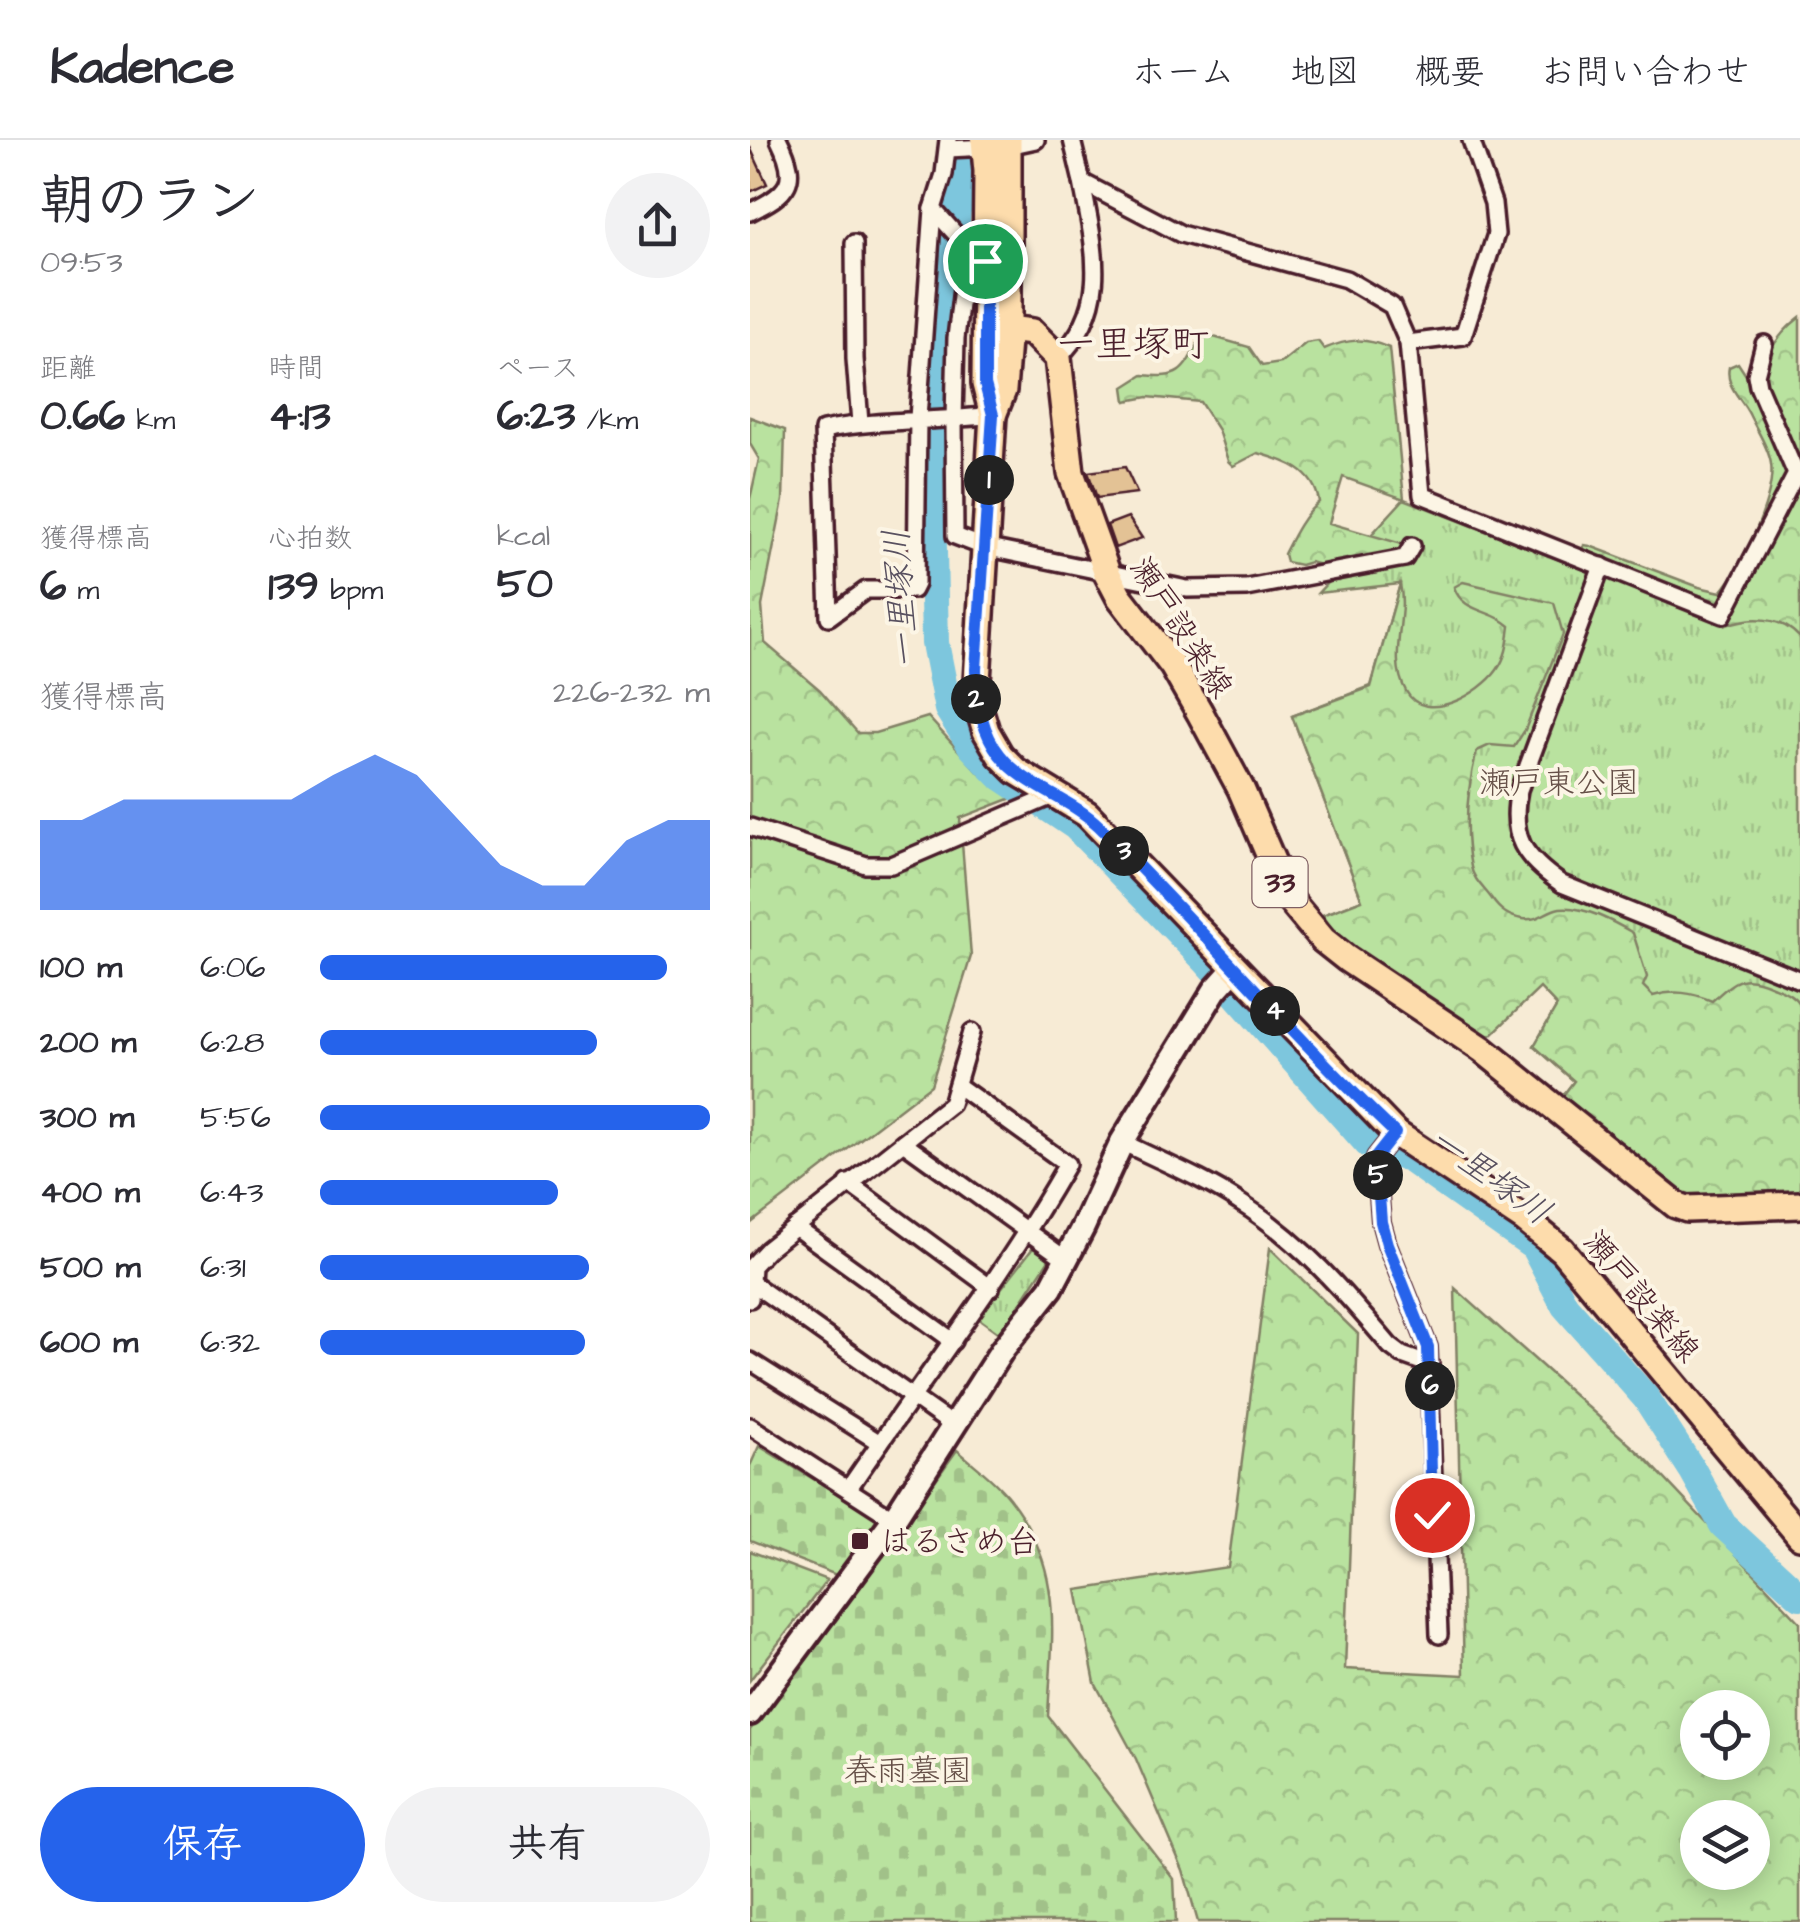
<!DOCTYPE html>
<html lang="ja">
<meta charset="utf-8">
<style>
:root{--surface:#fff;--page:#f2f2f3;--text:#2b2b33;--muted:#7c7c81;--line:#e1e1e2;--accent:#2563eb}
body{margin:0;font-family:"Architects Daughter","Klee One",sans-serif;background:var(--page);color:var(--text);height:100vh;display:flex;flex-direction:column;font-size:38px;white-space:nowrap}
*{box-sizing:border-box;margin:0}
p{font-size:32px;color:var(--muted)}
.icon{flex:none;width:55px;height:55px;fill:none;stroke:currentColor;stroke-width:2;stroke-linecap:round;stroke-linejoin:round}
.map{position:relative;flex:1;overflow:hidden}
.side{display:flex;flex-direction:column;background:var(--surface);width:750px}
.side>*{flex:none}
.buttons{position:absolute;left:930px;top:1550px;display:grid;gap:20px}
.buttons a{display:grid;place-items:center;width:90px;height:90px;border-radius:50%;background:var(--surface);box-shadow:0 5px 25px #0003;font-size:50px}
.pin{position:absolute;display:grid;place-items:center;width:85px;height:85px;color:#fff;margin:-42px;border:5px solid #fff;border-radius:50%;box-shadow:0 2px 10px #0007}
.km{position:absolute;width:50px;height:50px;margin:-25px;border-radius:50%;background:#222;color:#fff;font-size:28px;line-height:50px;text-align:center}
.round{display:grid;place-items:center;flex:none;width:105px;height:105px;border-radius:52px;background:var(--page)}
.overview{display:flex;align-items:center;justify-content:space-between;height:170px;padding:0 40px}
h1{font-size:55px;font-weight:700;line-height:75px}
.stats{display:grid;grid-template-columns:repeat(3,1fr);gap:15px;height:170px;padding:10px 40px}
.stats div{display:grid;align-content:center}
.stats b{font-size:42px;font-weight:700}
.stats small{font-size:28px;font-weight:400}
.stats p{font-size:28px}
.chart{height:280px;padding:20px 40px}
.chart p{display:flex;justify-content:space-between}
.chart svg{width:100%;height:180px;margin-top:10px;fill:var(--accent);opacity:.7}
.cta{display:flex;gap:20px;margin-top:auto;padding:20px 40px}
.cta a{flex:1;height:115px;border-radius:60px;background:var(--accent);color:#fff;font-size:40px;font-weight:700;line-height:115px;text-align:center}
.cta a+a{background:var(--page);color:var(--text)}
ul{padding:0 40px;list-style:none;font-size:32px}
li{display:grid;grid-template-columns:160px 120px 1fr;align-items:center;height:75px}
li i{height:25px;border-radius:12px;background:var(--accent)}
header{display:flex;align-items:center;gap:60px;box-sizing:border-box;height:140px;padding:0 50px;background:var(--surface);border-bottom:2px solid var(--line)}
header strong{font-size:48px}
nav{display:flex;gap:55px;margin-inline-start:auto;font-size:35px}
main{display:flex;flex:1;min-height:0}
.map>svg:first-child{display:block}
.grass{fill:url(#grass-tufts);stroke:#828065;stroke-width:2.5}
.forest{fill:url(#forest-crowns);stroke:#828065;stroke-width:2.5;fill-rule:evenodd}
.cemetery{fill:url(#cemetery-stones);stroke:#828065;stroke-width:2.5}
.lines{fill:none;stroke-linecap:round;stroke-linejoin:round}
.river{stroke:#7dc6dd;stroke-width:28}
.building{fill:#e3c295;stroke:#4a1f2b;stroke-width:2.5}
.street-casing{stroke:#4a1f2b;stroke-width:22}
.secondary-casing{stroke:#4a1f2b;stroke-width:30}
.primary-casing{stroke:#4a1f2b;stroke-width:32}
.street{stroke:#fcf5e5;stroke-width:15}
.secondary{stroke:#fcf5e5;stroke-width:22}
.primary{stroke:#fddcac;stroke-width:25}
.route-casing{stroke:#fff;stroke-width:20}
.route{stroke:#2563eb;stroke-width:12}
.poi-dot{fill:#4a1f2b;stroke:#fcf5e5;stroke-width:4}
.labels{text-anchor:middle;stroke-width:8;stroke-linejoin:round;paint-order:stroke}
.shield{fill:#fcf5e5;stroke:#7f5f63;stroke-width:2.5}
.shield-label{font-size:30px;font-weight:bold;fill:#4a1f2b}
.street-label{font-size:32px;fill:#4a1f2b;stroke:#fcf5e5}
.park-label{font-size:32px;fill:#665048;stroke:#fcf5e5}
.poi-label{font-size:32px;fill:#4a1f2b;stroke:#fcf5e5;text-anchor:start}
.water-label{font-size:35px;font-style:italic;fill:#595160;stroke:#fcf5e5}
.quarter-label{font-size:38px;fill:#4a1f2b;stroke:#fcf5e5}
</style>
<header>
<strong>Kadence</strong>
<nav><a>ホーム</a><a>地図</a><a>概要</a><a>お問い合わせ</a></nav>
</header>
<main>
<section class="side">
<div class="overview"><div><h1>朝のラン</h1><p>09:53</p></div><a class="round"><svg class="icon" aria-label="share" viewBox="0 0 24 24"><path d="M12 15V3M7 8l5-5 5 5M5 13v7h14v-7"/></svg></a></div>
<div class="stats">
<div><p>距離</p><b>0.66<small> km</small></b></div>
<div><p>時間</p><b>4:13</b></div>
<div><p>ペース</p><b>6:23<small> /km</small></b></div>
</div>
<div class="stats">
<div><p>獲得標高</p><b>6<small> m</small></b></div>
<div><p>心拍数</p><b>139<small> bpm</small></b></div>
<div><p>kcal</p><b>50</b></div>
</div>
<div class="chart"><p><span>獲得標高</span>226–232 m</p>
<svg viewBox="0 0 160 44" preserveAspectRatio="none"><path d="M0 44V22L10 22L20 17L30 17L40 17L50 17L60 17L70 11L80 6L90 11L100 22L110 33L120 38L130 38L140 27L150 22L160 22V44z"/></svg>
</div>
<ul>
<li><b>100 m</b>6:06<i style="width:89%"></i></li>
<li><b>200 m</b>6:28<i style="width:71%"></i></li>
<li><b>300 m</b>5:56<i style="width:100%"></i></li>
<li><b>400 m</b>6:43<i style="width:61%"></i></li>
<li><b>500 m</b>6:31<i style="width:69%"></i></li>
<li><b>600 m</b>6:32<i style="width:68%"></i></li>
</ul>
<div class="cta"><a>保存</a><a>共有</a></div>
</section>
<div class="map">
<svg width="1050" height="1782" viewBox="0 0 1050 1782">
<defs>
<pattern id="grass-tufts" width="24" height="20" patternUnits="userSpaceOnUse" patternTransform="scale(2.5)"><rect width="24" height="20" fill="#b9e29f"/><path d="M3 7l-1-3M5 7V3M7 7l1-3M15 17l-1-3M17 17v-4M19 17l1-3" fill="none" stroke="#a1c189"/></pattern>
<pattern id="forest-crowns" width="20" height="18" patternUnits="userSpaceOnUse" patternTransform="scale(2.5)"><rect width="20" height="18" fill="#b9e29f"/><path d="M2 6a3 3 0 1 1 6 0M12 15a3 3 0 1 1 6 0" fill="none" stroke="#a1c189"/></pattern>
<pattern id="cemetery-stones" width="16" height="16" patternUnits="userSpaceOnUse" patternTransform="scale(2.5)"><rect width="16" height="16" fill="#b9e29f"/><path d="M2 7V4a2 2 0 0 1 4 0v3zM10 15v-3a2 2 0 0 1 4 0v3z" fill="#a1c189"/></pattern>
</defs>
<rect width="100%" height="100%" fill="#f7ebd5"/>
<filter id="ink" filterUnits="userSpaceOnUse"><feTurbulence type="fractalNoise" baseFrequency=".01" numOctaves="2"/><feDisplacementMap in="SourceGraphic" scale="20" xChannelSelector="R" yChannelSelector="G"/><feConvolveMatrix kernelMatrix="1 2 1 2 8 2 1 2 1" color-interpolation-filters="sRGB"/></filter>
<g filter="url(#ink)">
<g class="grass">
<polygon points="1047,343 1050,344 1050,1057 808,962 824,941 784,906 807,866 790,848 573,775 612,760 542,576 621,546 650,444 568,453 654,359 976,485"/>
<polygon points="283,1108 300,1118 250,1194 228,1178"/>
</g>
<g class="forest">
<path d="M1050 177V320C1020 265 990 224 1050 177Z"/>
<path d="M460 196 499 207 512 226 531 223 556 203 568 201 574 209C598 199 615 197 639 208L654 359 593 337 579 383 652 404 646 417 580 428 560 422 550 425 536 422 534 414C543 396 553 375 569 362 564 330 536 321 508 313L483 326 478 321 468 290 450 262 398 257 376 261 374 247 393 235C430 239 433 232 449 201Z"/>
<path d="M988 223 1003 246 1039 335 971 463 833 412 834 405 840 406 949 447 971 452C992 427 1026 356 1021 324 1019 308 1006 289 999 274 991 258 975 246 979 227Z"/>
<polygon points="0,277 35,290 33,360 12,466 15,503 70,550 108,593 125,593 178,577 230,634 270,655 210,678 221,816 181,945 0,1084 0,359 9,319 0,304"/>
<path d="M1047 343 1050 344V498C1031 476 1002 476 976 485Z"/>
<path d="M713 442 804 463 813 494 775 590 764 607 740 605 727 611C717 649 713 688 721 727 723 739 735 749 742 759 750 771 759 777 773 779 789 781 795 771 810 768 833 765 864 782 883 793L897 837 893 846 903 856C924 850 941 852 962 861 985 840 992 832 1022 846 1034 851 1043 854 1050 865V1057L935 1060 808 962 824 941 784 906 807 866 790 848 736 900 585 795 573 775 612 760 542 576 621 547 650 444C658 478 637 518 656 551 675 586 731 553 747 530 757 516 758 502 760 486 741 468 713 474 704 447Z"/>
<path d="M520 1108 608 1194 595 1529 714 1535 705 1148 897 1320 1050 1482V1782H448L433 1730 386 1619 345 1543 327 1450 478 1427ZM948 1568H1002V1622H948ZM948 1678H1002V1732H948Z"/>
<polygon points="0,1411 77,1440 0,1540"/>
</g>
<path class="cemetery" d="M9 1306 149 1391 207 1310C224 1325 245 1340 259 1358 315 1429 302 1492 298 1576L424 1739 426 1782H0V1590L112 1445 0 1401V1326Z"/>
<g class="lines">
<polyline class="river" points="215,0 186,259 182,366 185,503 198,569 222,607 249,635 325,686 456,821 618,1004 661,1020 784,1107 815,1166 896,1258 943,1331 973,1385 1050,1456"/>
</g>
<g class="building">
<polygon points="0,7 17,44 0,52"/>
<polygon points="375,327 387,353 347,358 338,332"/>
<polygon points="378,377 392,398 365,408 357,385"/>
</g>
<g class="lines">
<g class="street-casing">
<g id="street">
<path d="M198 0 194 34 183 69 168 278 166 444 163 450H116L79 477 73 290C130 279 185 282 243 275"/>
<polyline points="322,0 332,42 431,94 596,139 642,166 658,203 672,355 973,475 1046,334 1008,246 1006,235 1014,204"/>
<polyline points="198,9 258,6 286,0"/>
<polyline points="183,69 211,100 213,140 206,198 204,279 205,396 234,407 437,449 497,448 649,419 655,418 662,406"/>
<path d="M0 72C39 53 50 42 29 0"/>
<polyline points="104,103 105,219 110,283"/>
<polyline points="658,203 713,196 746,94 743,63 721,0"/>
<path d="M308 218C362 166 344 107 332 42"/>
<path d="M852 426 769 650C759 697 774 718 812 744L1050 840"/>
<polyline points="0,687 116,725 141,725 307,654"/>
<polyline points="645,993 626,1017 631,1082 637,1104 678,1207 689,1495"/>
<polyline points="153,1002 317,1120"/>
<path d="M372 1002C410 1021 453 1038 489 1062 549 1099 595 1153 640 1206L652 1215 680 1225"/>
<polyline points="98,1043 241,1148"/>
<polyline points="45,1087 203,1201"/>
<polyline points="2,1143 202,1285"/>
<polyline points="0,1159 2,1126 18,1109 201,964 222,892"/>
<polyline points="0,1221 130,1303"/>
<polyline points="0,1286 144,1379"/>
<path d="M99 1348C172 1240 252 1138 317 1024L207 945"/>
</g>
</g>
<g class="secondary-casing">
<polyline id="secondary" points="0,1573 144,1379 252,1210 301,1148 333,1087 372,1002 465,850 484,829"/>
</g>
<g class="primary-casing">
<g id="primary">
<polyline points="234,0 237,31 235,244 243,275 226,558 236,591 250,615 266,631 337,674 645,993 774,1079 812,1110 1050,1396"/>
<polyline points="258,189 282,192 308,218 321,333 357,433 369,456 423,526 450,573 491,649 538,758 573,800 597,819 732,909 926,1065 937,1069 1050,1065"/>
<polyline points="243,275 253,250 258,189 258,0"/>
</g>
</g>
<use href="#street" class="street"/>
<use href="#secondary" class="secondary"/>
<use href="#primary" class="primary"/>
</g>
</g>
<g class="lines" filter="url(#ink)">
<g class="route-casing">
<path id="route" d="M235 121V244L243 275 226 529C226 559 231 591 250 615 275 647 320 658 349 686 450 786 542 895 645 993L626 1017 631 1082 637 1104 678 1207 682 1375"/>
</g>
<use href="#route" class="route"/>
</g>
<rect class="poi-dot" x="100" y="1391" width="20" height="20" rx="5"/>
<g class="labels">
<rect class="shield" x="502.5" y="717" width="55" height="50" rx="8"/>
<g class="shield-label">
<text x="530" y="752">33</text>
</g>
<g class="street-label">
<text transform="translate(432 487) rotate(57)" y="11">瀬戸設楽線</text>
<text transform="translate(892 1156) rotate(50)" y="11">瀬戸設楽線</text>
</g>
<g class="park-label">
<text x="809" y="653">瀬戸東公園</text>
<text x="158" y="1641">春雨墓園</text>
</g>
<g class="poi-label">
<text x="130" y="1412">はるさめ台</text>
</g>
<g class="water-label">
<text transform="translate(150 459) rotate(-94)" y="12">一里塚川</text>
<text transform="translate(741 1035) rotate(36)" y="12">一里塚川</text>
</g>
<g class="quarter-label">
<text x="383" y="216">一里塚町</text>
</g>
</g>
</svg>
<div class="buttons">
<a><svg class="icon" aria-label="locate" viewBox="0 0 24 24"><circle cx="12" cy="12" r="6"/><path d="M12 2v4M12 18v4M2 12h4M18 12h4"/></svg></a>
<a><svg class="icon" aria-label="layers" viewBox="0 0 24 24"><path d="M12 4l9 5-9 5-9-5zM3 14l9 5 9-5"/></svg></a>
</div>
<div class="pin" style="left:235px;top:121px;background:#1e9e55"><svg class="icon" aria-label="arrive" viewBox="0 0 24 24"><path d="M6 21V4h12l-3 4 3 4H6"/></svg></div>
<div class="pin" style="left:682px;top:1375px;background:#d93025"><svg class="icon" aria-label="check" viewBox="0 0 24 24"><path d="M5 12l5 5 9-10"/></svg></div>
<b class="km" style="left:239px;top:340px">1</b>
<b class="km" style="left:226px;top:559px">2</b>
<b class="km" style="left:374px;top:711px">3</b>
<b class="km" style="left:525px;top:871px">4</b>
<b class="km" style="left:628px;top:1035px">5</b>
<b class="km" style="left:680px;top:1246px">6</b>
</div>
</main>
